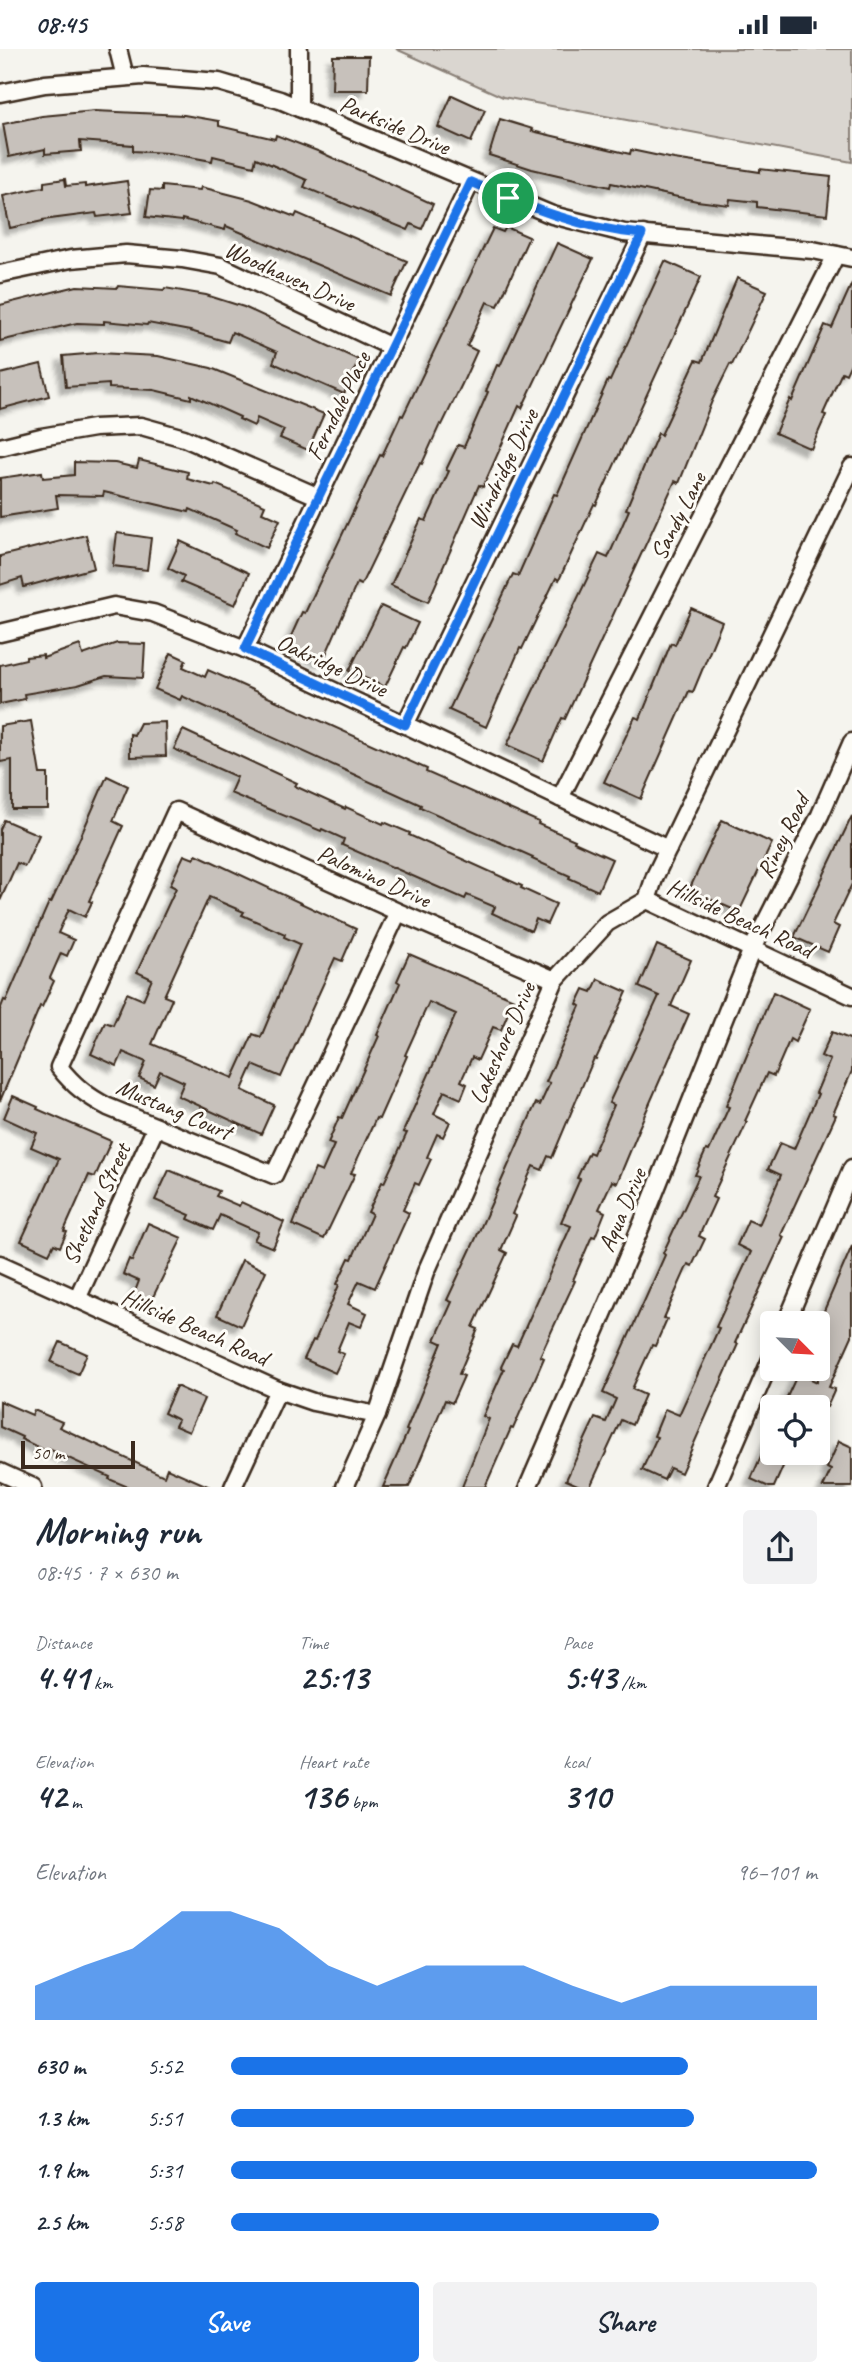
<!DOCTYPE html>
<meta charset="utf-8">
<style>
:root{--surface:#fff;--page:#f2f2f3;--text:#1f2937;--muted:#747a83;--accent:#1a73e8}
body{margin:0;font-family:Caveat,sans-serif;background:var(--page);color:var(--text);height:100vh;display:flex;flex-direction:column;font-size:26px;white-space:nowrap}
*{box-sizing:border-box;margin:0}
p{font-size:23px;color:var(--muted)}
.icon{flex:none;width:38px;height:38px;fill:none;stroke:currentColor;stroke-width:2;stroke-linecap:round;stroke-linejoin:round}
.map{position:relative;height:1438px;overflow:hidden}
.details{display:flex;flex-direction:column;background:var(--surface);flex:1}
.details>*{flex:none}
.needle{width:46px;rotate:114deg}
.controls{position:absolute;left:760px;top:1262px;display:grid;gap:14px}
.controls a{display:grid;place-items:center;width:70px;height:70px;border-radius:7px;background:var(--surface);box-shadow:0 4px 18px #0003;font-size:35px}
.scale{position:absolute;left:21px;bottom:18px;width:114px;box-sizing:border-box;padding-left:7px;border:4px solid #3b2a1e;border-top:0;font-size:19px;line-height:24px;white-space:nowrap;color:#3b2a1e;-webkit-text-stroke:5px #fdfcf7;paint-order:stroke}
.pin{position:absolute;display:grid;place-items:center;width:60px;height:60px;color:#fff;margin:-30px;border:4px solid #fff;border-radius:50%;box-shadow:0 2px 7px #0007}
.round{display:grid;place-items:center;flex:none;width:74px;height:74px;border-radius:7px;background:var(--page)}
.head{display:flex;align-items:center;justify-content:space-between;height:119px;padding:0 35px}
h1{font-size:38px;font-weight:800;line-height:52px}
.stats{display:grid;grid-template-columns:repeat(3,1fr);gap:10px;height:119px;padding:7px 35px}
.stats div{display:grid;align-content:center}
.stats b{font-size:35px;font-weight:800}
.stats small{font-size:19px;font-weight:400}
.stats p{font-size:19px}
.chart{height:196px;padding:14px 35px}
.chart p{display:flex;justify-content:space-between}
.chart svg{width:100%;height:126px;margin-top:7px;fill:var(--accent);opacity:.7}
.button{display:flex;gap:14px;margin-top:auto;padding:14px 35px}
.button a{flex:1;height:80px;border-radius:7px;background:var(--accent);color:#fff;font-size:28px;font-weight:800;line-height:80px;text-align:center}
.button a+a{background:var(--page);color:var(--text)}
ul{padding:0 35px;list-style:none;font-size:23px}
li{display:grid;grid-template-columns:112px 84px 1fr;align-items:center;height:52px}
li i{height:18px;border-radius:9px;background:var(--accent)}
.status{display:flex;justify-content:space-between;align-items:center;height:49px;padding:0 35px;background:var(--surface);direction:ltr}
.status svg{height:19px;fill:currentColor}
.map>svg:first-child{display:block}
.green{fill:#dad6d0;stroke:#8a8077;stroke-width:2}
.building{fill:#c7c1bb;stroke:#3b2a1e;stroke-width:2;fill-rule:evenodd;filter:url(#shadow)}
.lines{fill:none;stroke-linecap:round;stroke-linejoin:round}
.minor-casing{stroke:#3b2a1e;stroke-width:21}
.minor{stroke:#fdfcf7;stroke-width:16}
.route-casing{stroke:#fff;stroke-width:14}
.route{stroke:#1a73e8;stroke-width:9}
.labels{text-anchor:middle;stroke-width:6;stroke-linejoin:round;paint-order:stroke}
.street-label{font-size:24px;fill:#3b2a1e;stroke:#fdfcf7}
</style>
<div class="status"><b>08:45</b><svg viewBox="0 0 49 12"><path d="M0 12V9h3v3zM5 12V6h3v6zM10 12V3h3v9zM15 12V0h3v12zM26 1h20v11H26zM47 4h2v5h-2z"/></svg></div>
<div class="map">
<svg width="852" height="1438" viewBox="0 0 852 1438">
<defs>
<filter id="shadow"><feDropShadow dx="-6" dy="6" stdDeviation="2" flood-color="#0004"/></filter>
</defs>
<rect width="100%" height="100%" fill="#f5f4ee"/>
<filter id="ink" filterUnits="userSpaceOnUse"><feTurbulence type="fractalNoise" baseFrequency=".0143" numOctaves="2"/><feDisplacementMap in="SourceGraphic" scale="14" xChannelSelector="R" yChannelSelector="G"/><feConvolveMatrix kernelMatrix="1 2 1 2 8 2 1 2 1" color-interpolation-filters="sRGB"/></filter>
<g filter="url(#ink)">
<polygon class="green" points="396,0 852,0 852,113 503,48"/>
<g class="building">
<polygon points="333,7 369,7 368,41 332,41"/>
<polygon points="452,46 485,61 471,93 438,78"/>
<polygon points="95,62 184,66 219,72 219,77 275,90 276,86 320,103 433,155 422,180 411,175 408,181 304,138 307,131 256,109 254,117 213,107 212,112 168,104 133,102 133,96 80,92 81,102 45,105 45,100 9,108 3,75 42,67"/>
<polygon points="500,70 533,80 532,82 630,105 631,101 674,110 760,123 760,120 831,128 827,166 757,158 757,153 730,150 729,156 697,152 611,134 610,138 532,120 489,106"/>
<polygon points="65,130 66,137 85,135 85,138 127,132 132,164 97,168 96,164 43,171 43,172 10,179 3,147 44,138 44,133"/>
<polygon points="162,137 200,141 201,138 252,151 295,168 297,164 407,212 391,247 226,177 225,181 182,170 182,172 146,168 150,141 162,142"/>
<polygon points="506,178 529,188 498,257 487,253 467,297 477,302 462,335 442,376 440,375 422,415 420,414 361,536 357,534 323,612 287,596 302,563 305,564 380,406 382,407 401,366 403,367 493,179 503,183"/>
<polygon points="557,194 593,210 522,359 519,357 483,438 479,436 428,553 391,536 421,470 426,472 449,422 446,421 458,396 464,398 488,343 486,342 497,316 500,317"/>
<polygon points="665,212 701,228 596,456 594,455 559,531 556,529 522,600 520,599 486,678 449,661 513,525 518,527 554,445 557,446 608,331 610,332"/>
<polygon points="737,229 767,242 732,316 730,315 712,352 679,434 675,432 565,670 562,669 543,712 507,696 599,505 608,509 629,461 626,460 658,384 661,386 696,311 702,313"/>
<polygon points="852,234 852,312 846,325 842,323 823,365 826,366 811,400 775,384 790,350 792,352 825,276 832,279"/>
<polygon points="77,237 117,239 118,237 164,241 165,239 206,246 244,258 359,311 344,345 273,314 277,303 232,283 228,293 190,282 148,274 147,276 104,272 104,275 77,274 0,292 0,256"/>
<polygon points="98,304 158,307 211,319 324,365 308,401 280,389 284,381 257,369 254,377 239,370 240,368 191,346 191,350 154,341 109,339 109,335 66,338 63,307"/>
<polygon points="41,315 49,347 0,360 0,325"/>
<polygon points="139,411 188,423 187,430 214,437 215,435 265,456 262,463 280,471 267,499 235,484 237,481 190,460 189,463 104,443 103,447 56,446 58,459 0,468 0,429 42,423 43,429 74,426 74,413 115,414 137,419"/>
<polygon points="117,484 151,489 147,521 113,517"/>
<polygon points="86,486 94,519 24,538 22,529 0,536 0,507"/>
<polygon points="180,492 249,524 235,556 181,533 184,527 168,519"/>
<polygon points="381,557 418,574 406,599 404,598 385,638 349,622"/>
<polygon points="691,559 722,573 693,643 689,642 641,750 604,733 635,668 640,670 671,594 675,596"/>
<polygon points="117,594 145,595 143,629 106,627 78,636 24,645 25,650 0,655 0,616 26,610 26,608 43,606 43,609 80,596 83,606"/>
<polygon points="171,604 186,611 183,618 205,628 208,621 237,634 427,720 426,723 539,773 538,775 575,791 574,793 612,810 598,842 569,829 570,827 532,810 533,808 420,758 421,756 182,647 180,651 155,640"/>
<polygon points="31,672 40,725 48,725 48,760 12,760 12,711 0,713 0,677"/>
<polygon points="165,673 166,707 130,708 130,685 134,686 140,674"/>
<polygon points="183,681 297,734 295,737 345,760 346,758 383,775 384,773 410,784 409,786 522,837 521,839 556,855 547,875 536,870 531,882 492,864 495,858 467,846 465,850 433,836 342,796 344,790 322,780 321,782 230,744 237,728 174,700"/>
<polygon points="107,727 128,737 113,772 123,777 89,852 92,853 85,868 69,860 58,884 74,891 67,907 61,904 50,929 54,932 42,958 40,957 0,1052 0,961 4,951 6,952 49,853 51,854 62,830"/>
<polygon points="852,767 852,835 833,875 839,878 828,903 794,888"/>
<polygon points="4,771 39,786 25,817 17,814 0,852 0,780"/>
<polygon points="722,771 772,794 739,863 689,841"/>
<path d="M196 805 356 880 342 912 335 909 281 1028 253 1016 242 1041 274 1056 261 1085 178 1047 184 1033 160 1022 154 1036 139 1029 146 1013 123 1003 117 1017 91 1005 105 973 113 976 127 944 143 951 152 930 137 923 176 839 170 836 184 806 194 810ZM209 848 244 863 242 866 285 885 284 888 300 895 261 988 253 985 233 1029 152 995 172 950 164 947Z"/>
<polygon points="657,896 691,911 671,957 689,965 638,1081 639,1081 617,1134 612,1132 599,1160 605,1163 595,1188 592,1187 573,1231 575,1232 540,1307 544,1309 513,1380 511,1379 485,1438 462,1438 489,1370 483,1367 504,1320 501,1318 512,1295 517,1297 571,1177 561,1173 580,1130 577,1129 589,1103 593,1105 614,1056 609,1054 659,947 639,938"/>
<polygon points="409,905 514,950 501,981 493,978 478,1011 472,1008 461,1032 467,1035 461,1050 444,1042 434,1065 450,1073 443,1088 437,1085 427,1108 431,1110 419,1136 415,1134 403,1161 409,1164 375,1239 359,1232 348,1255 367,1264 361,1278 349,1273 337,1302 344,1305 335,1324 304,1310 313,1291 315,1292 339,1236 337,1235 349,1209 352,1210 372,1165 368,1163 382,1133 384,1134 407,1084 403,1083 456,965 429,953 405,1006 407,1007 379,1070 376,1069 351,1124 355,1125 324,1190 293,1176 315,1120 322,1123 334,1096 328,1094 339,1068 342,1069 379,987 377,986 400,934 397,932"/>
<polygon points="598,930 627,943 596,1010 594,1009 552,1109 548,1107 542,1121 533,1117 512,1165 516,1167 501,1201 507,1204 473,1278 478,1280 459,1325 464,1327 452,1354 445,1351 409,1438 383,1438 408,1382 406,1381 442,1294 435,1291 452,1253 447,1251 476,1189 536,1054 540,1056 550,1034 546,1033 580,957 577,955 584,940 592,943"/>
<polygon points="773,943 810,960 795,993 790,990 774,1027 767,1024 745,1072 747,1073 712,1148 716,1150 699,1187 705,1190 692,1217 688,1215 664,1269 667,1270 655,1297 652,1296 632,1340 645,1346 632,1376 621,1371 590,1438 582,1438 566,1431 595,1369 606,1373 616,1350 603,1344 665,1206 663,1204 699,1127 695,1126 706,1101 709,1102 729,1058 726,1057"/>
<polygon points="832,983 852,991 852,1022 833,1065 836,1066 781,1186 784,1188 735,1294 738,1295 681,1424 670,1419 664,1431 642,1421 657,1388 654,1387 665,1360 679,1366 719,1279 716,1278 751,1203 737,1196 748,1171 759,1176 781,1126 768,1120 780,1094 794,1100 818,1045 816,1044 830,1011 821,1007"/>
<polygon points="13,1047 38,1058 37,1060 111,1092 95,1128 89,1126 64,1182 67,1183 60,1198 54,1195 49,1205 21,1192 59,1110 31,1098 37,1084 4,1069"/>
<polygon points="169,1121 219,1142 216,1147 239,1157 241,1153 284,1173 273,1199 254,1191 258,1183 220,1166 213,1181 188,1170 190,1166 155,1151"/>
<polygon points="148,1174 182,1189 151,1252 134,1245 139,1232 123,1225 129,1210 132,1212"/>
<polygon points="852,1197 852,1287 829,1338 835,1340 827,1358 820,1358 817,1365 817,1358 803,1358 786,1350 798,1324 817,1333 817,1278"/>
<polygon points="242,1211 266,1222 241,1277 217,1266"/>
<polygon points="60,1293 87,1305 78,1325 51,1313"/>
<polygon points="176,1337 204,1350 189,1383 175,1377 178,1371 164,1364"/>
<polygon points="0,1352 32,1366 34,1361 62,1373 59,1378 164,1427 167,1419 210,1438 128,1438 109,1430 110,1428 49,1400 48,1403 21,1390 22,1388 0,1378"/>
<polygon points="772,1382 772,1404 789,1404 774,1438 769,1438 751,1430"/>
<polygon points="839,1392 852,1398 852,1438 823,1438 831,1421 827,1419"/>
</g>
<g class="lines">
<g class="minor-casing">
<g id="minor">
<polyline points="118,0 125,28"/>
<polyline points="299,0 299,59"/>
<polyline points="0,44 45,35 143,27 219,33 280,51 552,166 624,184 813,201 852,209"/>
<polyline points="0,225 71,210 126,205 182,210 221,217 391,298"/>
<polyline points="0,398 41,388 94,379 141,377 184,389 319,448"/>
<polyline points="0,584 114,557 153,564 245,600 668,800"/>
<polyline points="245,600 471,133"/>
<polyline points="405,676 643,185"/>
<polyline points="560,749 836,206"/>
<polyline points="647,851 852,947"/>
<path d="M398 863 274 1126 108 1058C87 1047 73 1036 59 1018L176 762 398 863 555 931"/>
<polyline points="0,1215 278,1341 313,1353 377,1366"/>
<polyline points="77,1250 156,1078"/>
<polyline points="786,1274 852,1119"/>
<polyline points="0,1423 33,1438"/>
<polyline points="233,1438 278,1341"/>
<polyline points="345,1438 377,1366 426,1223 555,931 607,874 647,851 655,827 852,418"/>
<polyline points="528,1438 642,1175 752,900 820,766 852,693"/>
<polyline points="716,1438 772,1308"/>
</g>
</g>
<use href="#minor" class="minor"/>
</g>
</g>
<g class="lines" filter="url(#ink)">
<g class="route-casing">
<path id="route" d="M471 133C526 157 582 180 642 185L405 676 245 600Z"/>
</g>
<use href="#route" class="route"/>
</g>
<g class="labels">
<g class="street-label">
<text transform="translate(395 76) rotate(23)" y="8">Parkside Drive</text>
<text transform="translate(290 227) rotate(24)" y="8">Woodhaven Drive</text>
<text transform="translate(338 357) rotate(-64)" y="8">Ferndale Place</text>
<text transform="translate(503 420) rotate(-64)" y="8">Windridge Drive</text>
<text transform="translate(678 467) rotate(-63)" y="8">Sandy Lane</text>
<text transform="translate(332 616) rotate(25)" y="8">Oakridge Drive</text>
<text transform="translate(783 787) rotate(-64)" y="8">Riney Road</text>
<text transform="translate(374 827) rotate(24)" y="8">Palomino Drive</text>
<text transform="translate(740 869) rotate(25)" y="8">Hillside Beach Road</text>
<text transform="translate(502 994) rotate(-66)" y="8">Lakeshore Drive</text>
<text transform="translate(174 1060) rotate(23)" y="8">Mustang Court</text>
<text transform="translate(96 1155) rotate(-65)" y="8">Shetland Street</text>
<text transform="translate(622 1161) rotate(-67)" y="8">Aqua Drive</text>
<text transform="translate(195 1278) rotate(24)" y="8">Hillside Beach Road</text>
</g>
</g>
</svg>
<div class="controls">
<a><svg class="needle" viewBox="-14 -14 28 28"><path d="M0-13l5 13h-10z" fill="#e53935"/><path d="M0 13l5-13h-10z" fill="#747a83"/></svg></a>
<a><svg class="icon" aria-label="locate" viewBox="0 0 24 24"><circle cx="12" cy="12" r="6"/><path d="M12 2v4M12 18v4M2 12h4M18 12h4"/></svg></a>
</div>
<div class="scale">50 m</div>
<div class="pin" style="left:508px;top:149px;background:#1e9e55"><svg class="icon" aria-label="arrive" viewBox="0 0 24 24"><path d="M6 21V4h12l-3 4 3 4H6"/></svg></div>
</div>
<section class="details">
<div class="head"><div><h1>Morning run</h1><p>08:45 · 7 × 630 m</p></div><a class="round"><svg class="icon" aria-label="share" viewBox="0 0 24 24"><path d="M12 15V3M7 8l5-5 5 5M5 13v7h14v-7"/></svg></a></div>
<div class="stats">
<div><p>Distance</p><b>4.41<small> km</small></b></div>
<div><p>Time</p><b>25:13</b></div>
<div><p>Pace</p><b>5:43<small> /km</small></b></div>
</div>
<div class="stats">
<div><p>Elevation</p><b>42<small> m</small></b></div>
<div><p>Heart rate</p><b>136<small> bpm</small></b></div>
<div><p>kcal</p><b>310</b></div>
</div>
<div class="chart"><p><span>Elevation</span>96–101 m</p>
<svg viewBox="0 0 160 44" preserveAspectRatio="none"><path d="M0 44V32L10 25L20 19L30 6L40 6L50 12L60 25L70 32L80 25L90 25L100 25L110 32L120 38L130 32L140 32L150 32L160 32V44z"/></svg>
</div>
<ul>
<li><b>630 m</b>5:52<i style="width:78%"></i></li>
<li><b>1.3 km</b>5:51<i style="width:79%"></i></li>
<li><b>1.9 km</b>5:31<i style="width:100%"></i></li>
<li><b>2.5 km</b>5:58<i style="width:73%"></i></li>
</ul>
<div class="button"><a>Save</a><a>Share</a></div>
</section>
